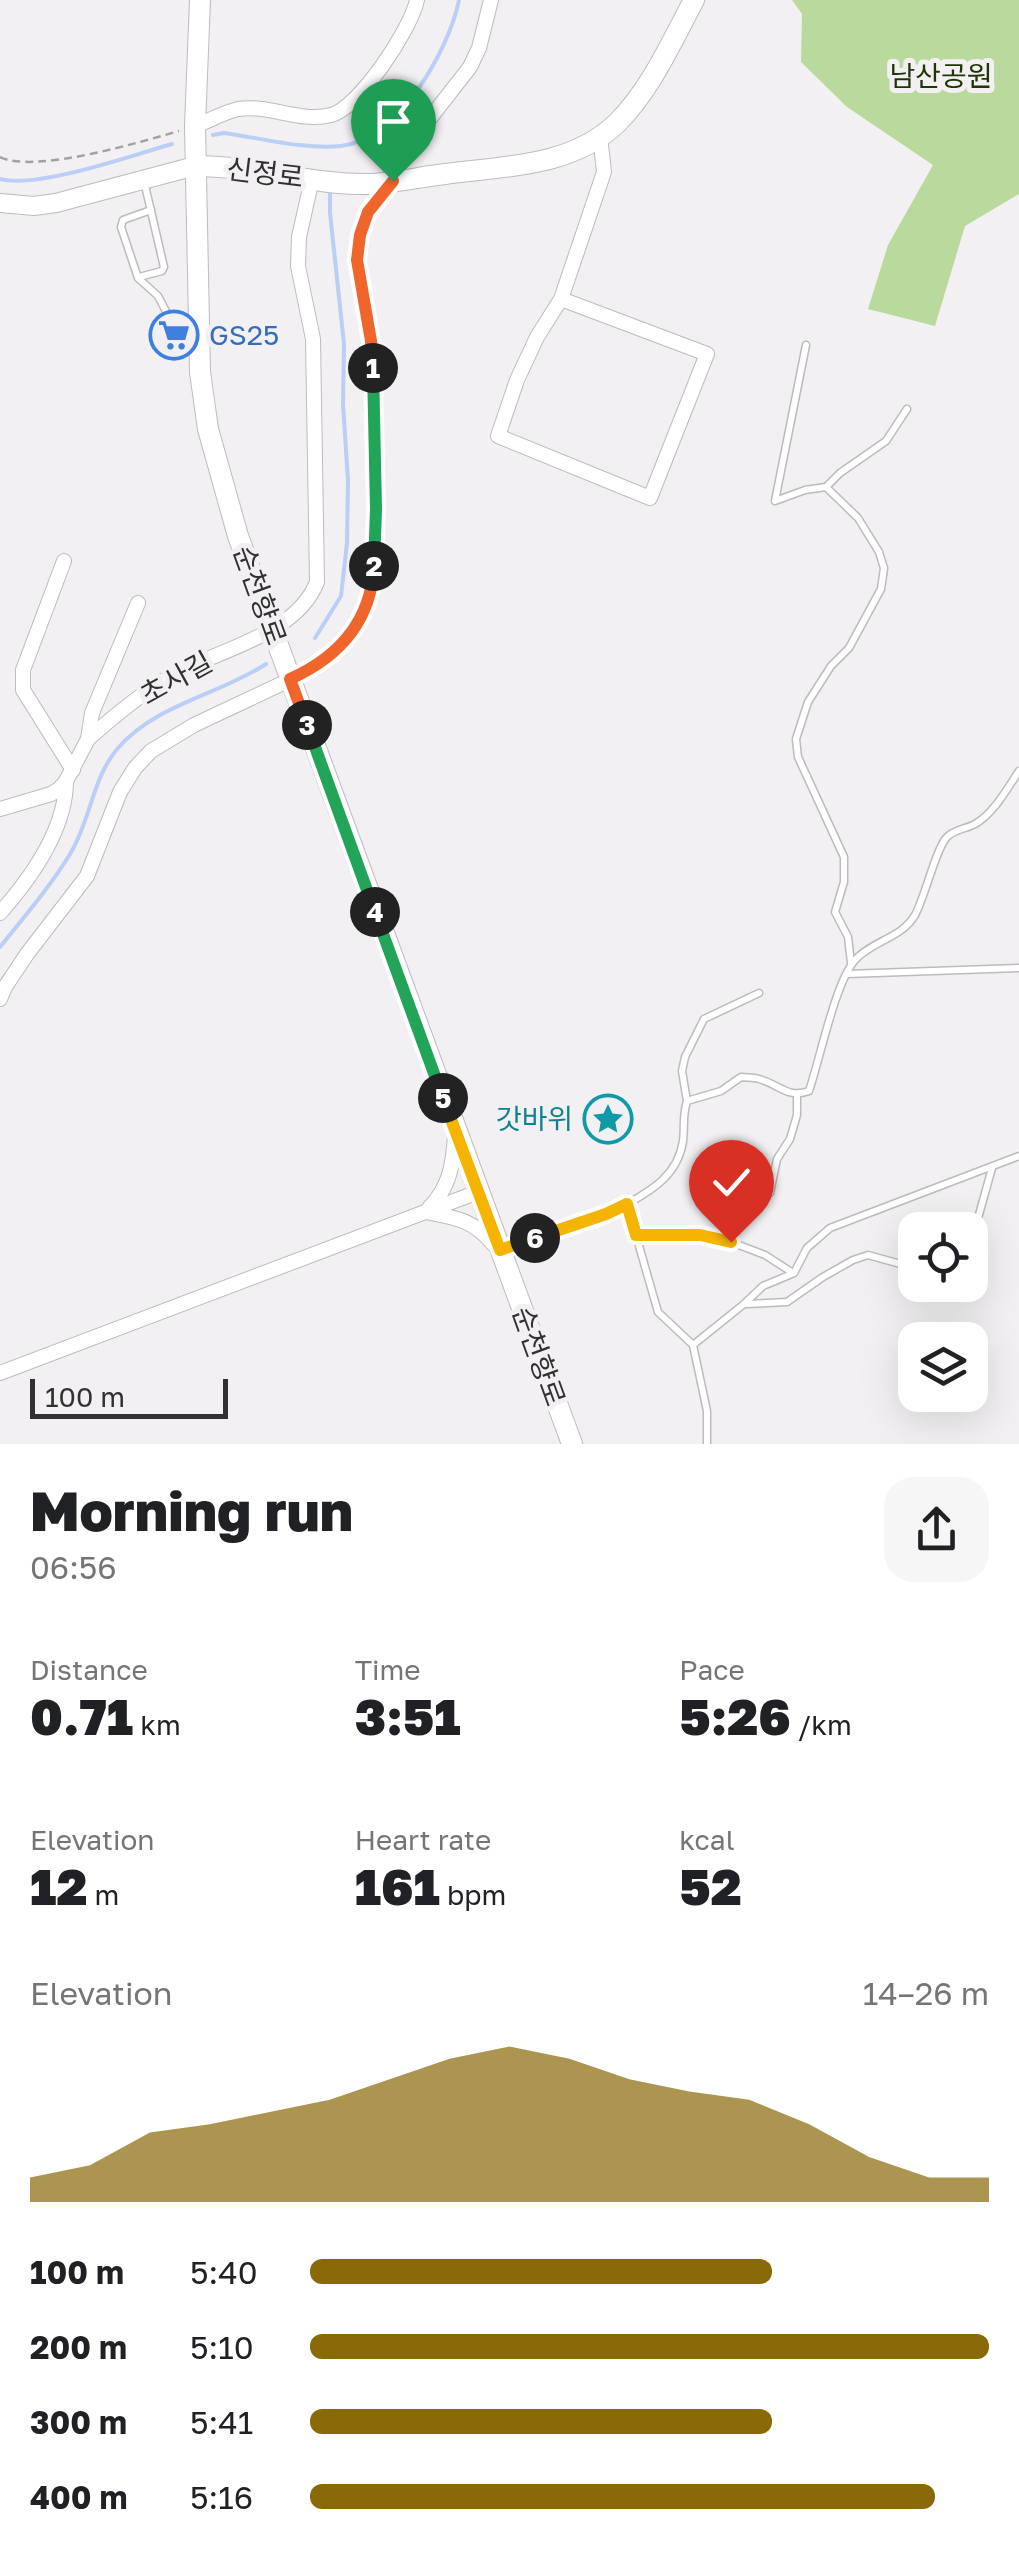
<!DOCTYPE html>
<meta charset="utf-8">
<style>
:root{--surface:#fff;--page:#f6f6f6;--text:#202124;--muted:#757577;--accent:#8a6908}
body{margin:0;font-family:"Golos Text","Noto Sans KR",sans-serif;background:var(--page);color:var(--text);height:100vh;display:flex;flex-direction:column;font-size:38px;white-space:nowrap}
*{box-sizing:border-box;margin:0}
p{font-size:32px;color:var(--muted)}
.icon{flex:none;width:55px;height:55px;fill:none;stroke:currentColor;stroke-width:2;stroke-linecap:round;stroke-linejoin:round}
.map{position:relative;height:1444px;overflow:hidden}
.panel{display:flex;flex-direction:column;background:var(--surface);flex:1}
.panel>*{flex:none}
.buttons{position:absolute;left:898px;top:1212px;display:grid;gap:20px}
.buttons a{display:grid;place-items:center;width:90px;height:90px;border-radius:20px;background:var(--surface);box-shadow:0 10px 40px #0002;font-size:50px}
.scale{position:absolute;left:30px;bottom:25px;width:198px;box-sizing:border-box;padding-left:10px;border:5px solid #323132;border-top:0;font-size:28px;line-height:35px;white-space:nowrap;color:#323132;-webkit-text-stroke:8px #f2f0f2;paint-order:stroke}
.pin{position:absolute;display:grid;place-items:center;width:85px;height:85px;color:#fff;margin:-102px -42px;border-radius:50% 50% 50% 0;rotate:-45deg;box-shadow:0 0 10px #0007}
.pin .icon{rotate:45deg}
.km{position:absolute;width:50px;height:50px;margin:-25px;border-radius:50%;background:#222;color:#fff;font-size:28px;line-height:50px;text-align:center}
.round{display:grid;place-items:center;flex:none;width:105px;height:105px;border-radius:30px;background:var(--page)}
.summary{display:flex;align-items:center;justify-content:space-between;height:170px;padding:0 30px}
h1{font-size:55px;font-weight:800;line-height:75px}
.stats{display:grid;grid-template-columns:repeat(3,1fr);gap:15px;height:170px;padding:10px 30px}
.stats div{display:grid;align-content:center}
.stats b{font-size:50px;font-weight:800}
.stats small{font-size:28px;font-weight:400}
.stats p{font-size:28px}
.chart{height:280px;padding:20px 30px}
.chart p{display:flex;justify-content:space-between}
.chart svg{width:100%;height:180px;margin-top:10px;fill:var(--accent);opacity:.7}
ul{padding:0 30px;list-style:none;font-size:32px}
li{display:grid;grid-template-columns:160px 120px 1fr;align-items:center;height:75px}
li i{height:25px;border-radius:12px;background:var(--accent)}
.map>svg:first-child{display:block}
.green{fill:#b9da9c}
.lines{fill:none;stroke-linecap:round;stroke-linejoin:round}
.stream{stroke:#bacef6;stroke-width:4}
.service-casing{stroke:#bebbbe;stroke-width:9}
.minor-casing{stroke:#bebbbe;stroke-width:16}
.tertiary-casing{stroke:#bebbbe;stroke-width:20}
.secondary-casing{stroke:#bebbbe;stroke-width:22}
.path{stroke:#a3a2a3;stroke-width:2.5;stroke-dasharray:8 5;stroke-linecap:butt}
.service{stroke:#fff;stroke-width:6}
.minor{stroke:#fff;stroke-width:14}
.tertiary{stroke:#fff;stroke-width:18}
.secondary{stroke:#fff;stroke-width:20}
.split-1-casing{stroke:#fff;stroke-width:20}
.split-2-casing{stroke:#fff;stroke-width:20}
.split-3-casing{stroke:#fff;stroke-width:20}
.split-4-casing{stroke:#fff;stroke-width:20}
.split-5-casing{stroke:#fff;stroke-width:20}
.split-6-casing{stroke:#fff;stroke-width:20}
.split-7-casing{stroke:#fff;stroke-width:20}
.split-1{stroke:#f0652b;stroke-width:12}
.split-2{stroke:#22a559;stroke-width:12}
.split-3{stroke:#f0652b;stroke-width:12}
.split-4{stroke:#22a559;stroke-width:12}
.split-5{stroke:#22a559;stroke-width:12}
.split-6{stroke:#f5b400;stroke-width:12}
.split-7{stroke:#f5b400;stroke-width:12}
.labels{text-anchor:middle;stroke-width:10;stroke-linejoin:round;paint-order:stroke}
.park-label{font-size:28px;fill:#203604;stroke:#f2f0f2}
.street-label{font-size:28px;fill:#323132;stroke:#f2f0f2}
.shop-label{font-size:28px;fill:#366cbe;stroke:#f2f0f2;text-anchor:start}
.culture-label{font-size:28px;fill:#0d838f;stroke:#f2f0f2;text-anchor:end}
</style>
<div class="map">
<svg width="1019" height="1444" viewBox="0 0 1019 1444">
<rect width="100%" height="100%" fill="#f2f0f2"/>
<polygon class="green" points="792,0 1019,0 1019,194 965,226 935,326 868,309 888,245 933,165 847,107 801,62 802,14"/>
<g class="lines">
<g class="stream">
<path d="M213 135 224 133C260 138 306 150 341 146 398 140 449 50 459 0"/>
<path d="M0 179C37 189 133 155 172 144"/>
<polyline points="315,638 341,596 347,543 348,481 343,404 344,344 330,213 330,191"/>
<path d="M0 947C24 917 50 887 70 854 91 820 92 778 118 748 156 704 219 695 266 664"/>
</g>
<g class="service-casing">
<g id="service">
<polyline points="151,210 123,220 121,227 138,278 158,296 173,325 175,354"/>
<polyline points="139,277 162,271 164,267 144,181"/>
<polyline points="806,345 775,501 805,490 826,487"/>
<polyline points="851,963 848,937 835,912 844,882 844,857 798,757 796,739 808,702 831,666 849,648 881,589 884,568 879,552 858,518 826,487 840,473 886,441 907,409"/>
<polyline points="847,974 1019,968"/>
<polyline points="687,1101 682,1071 685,1057 704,1019 759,993"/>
<polyline points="970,1233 975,1229 992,1168"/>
<polyline points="636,1235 700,1235 731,1242"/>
<polyline points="506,1248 606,1214 627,1204"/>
<polyline points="793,1273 765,1255 731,1242 750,1198 770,1193 777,1159 790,1139 797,1115 797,1095"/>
<polyline points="747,1304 787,1302 823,1277 853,1260 868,1255 915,1268"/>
<path d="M693 1345 658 1312 627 1204C654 1189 678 1174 683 1141 685 1125 682 1118 687 1101L721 1091 741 1077C747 1078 753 1077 759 1079 779 1084 787 1099 809 1091 820 1059 835 983 855 960 872 941 902 938 915 915 925 897 936 848 947 837 955 829 966 829 975 824 994 813 1007 789 1019 771"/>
<polyline points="707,1444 707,1411 693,1345 744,1304 763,1286 794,1273 807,1248 830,1228 1019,1156"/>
</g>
</g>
<g class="minor-casing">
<g id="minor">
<path d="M195 126C209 121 224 112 238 109 269 104 300 123 331 115 359 108 411 29 417 0"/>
<polyline points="561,299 707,354 650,498 498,436 517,380 537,337 561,299 604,172 600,136"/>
<polyline points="64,561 23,670 23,690 73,770"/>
<path d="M88 739C114 716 139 695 169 677 216 650 296 636 317 582L313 339 298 266 299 237 312 179"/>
<polyline points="0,809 51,794 59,789 66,781 88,739 92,713 138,603"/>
<path d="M0 913C31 878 66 830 66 781"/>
<polyline points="0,999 5,987 27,954 87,876 120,792 135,768 151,751 194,725 313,669 342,644 357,626 366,609 373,588 376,509 371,341 357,260 360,235 368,212 384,189 393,181 399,158 470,67 479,48 491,0"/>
<path d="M429 1208C450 1187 453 1164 455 1136"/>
<path d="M426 1212C456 1218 473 1219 494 1245"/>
<polyline points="0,1373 478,1192"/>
</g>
</g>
<g class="tertiary-casing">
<polyline id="tertiary" points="0,203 34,206 56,203 195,166"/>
</g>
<g class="secondary-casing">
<g id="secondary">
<polyline points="200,0 195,126 200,372 208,429 238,536 572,1444"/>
<path d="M195 166C253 166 311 185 370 184 394 183 420 177 445 174 504 166 572 167 617 123 651 89 672 41 694 0"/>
</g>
</g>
<path class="path" d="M0 157C35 174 140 142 179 131"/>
<use href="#service" class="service"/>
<use href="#minor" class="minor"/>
<use href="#tertiary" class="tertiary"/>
<use href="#secondary" class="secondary"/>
</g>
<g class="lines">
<g class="split-1-casing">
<polyline id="split-1" points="373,368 371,341 357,260 360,235 368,212 393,181"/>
</g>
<g class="split-2-casing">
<polyline id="split-2" points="373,368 376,509 374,566"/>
</g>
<g class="split-3-casing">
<path id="split-3" d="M307 725 290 679C339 657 371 622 374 566"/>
</g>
<g class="split-4-casing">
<polyline id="split-4" points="307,725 375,912"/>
</g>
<g class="split-5-casing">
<polyline id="split-5" points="375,912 443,1098"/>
</g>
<g class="split-6-casing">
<polyline id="split-6" points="443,1098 500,1250 535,1238"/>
</g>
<g class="split-7-casing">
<polyline id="split-7" points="535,1238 606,1214 627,1204 636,1235 700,1235 731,1242"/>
</g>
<use href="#split-1" class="split-1"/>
<use href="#split-2" class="split-2"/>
<use href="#split-3" class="split-3"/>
<use href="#split-4" class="split-4"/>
<use href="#split-5" class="split-5"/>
<use href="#split-6" class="split-6"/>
<use href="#split-7" class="split-7"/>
</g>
<defs>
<g id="supermarket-ring" transform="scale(2.5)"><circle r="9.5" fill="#f2f0f2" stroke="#3f7fe0" stroke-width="1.5"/><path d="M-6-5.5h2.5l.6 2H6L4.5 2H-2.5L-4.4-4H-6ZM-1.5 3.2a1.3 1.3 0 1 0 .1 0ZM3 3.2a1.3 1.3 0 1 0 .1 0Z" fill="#3f7fe0"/></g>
<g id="sight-ring" transform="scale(2.5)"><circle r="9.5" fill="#f2f0f2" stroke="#0f9aa8" stroke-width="1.5"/><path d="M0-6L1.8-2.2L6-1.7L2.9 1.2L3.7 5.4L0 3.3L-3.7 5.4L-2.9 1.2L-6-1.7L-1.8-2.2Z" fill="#0f9aa8"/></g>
</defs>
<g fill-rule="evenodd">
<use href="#supermarket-ring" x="174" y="335"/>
<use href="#sight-ring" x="608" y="1119"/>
</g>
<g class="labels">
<g class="park-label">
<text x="941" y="86">남산공원</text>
</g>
<g class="street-label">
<text transform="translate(265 173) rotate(7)" y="10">신정로</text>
<text transform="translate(260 595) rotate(70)" y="10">순천향로</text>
<text transform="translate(176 678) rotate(-29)" y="10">초사길</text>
<text transform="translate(539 1356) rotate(70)" y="10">순천향로</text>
</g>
<g class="shop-label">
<text x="209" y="345">GS25</text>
</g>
<g class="culture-label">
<text x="573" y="1129">갓바위</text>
</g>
</g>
</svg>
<div class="buttons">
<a><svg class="icon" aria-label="locate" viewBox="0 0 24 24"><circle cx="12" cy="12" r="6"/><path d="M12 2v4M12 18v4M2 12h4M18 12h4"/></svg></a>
<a><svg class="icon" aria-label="layers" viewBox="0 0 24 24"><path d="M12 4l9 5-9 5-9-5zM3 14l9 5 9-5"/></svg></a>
</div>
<div class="scale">100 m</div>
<div class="pin" style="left:393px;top:181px;background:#1e9e55"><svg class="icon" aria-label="arrive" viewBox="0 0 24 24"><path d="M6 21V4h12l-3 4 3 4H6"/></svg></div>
<div class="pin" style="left:731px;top:1242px;background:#d93025"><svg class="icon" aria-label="check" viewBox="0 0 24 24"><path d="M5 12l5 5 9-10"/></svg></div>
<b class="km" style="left:373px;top:368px">1</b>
<b class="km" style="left:374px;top:566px">2</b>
<b class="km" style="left:307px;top:725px">3</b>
<b class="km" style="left:375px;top:912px">4</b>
<b class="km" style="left:443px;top:1098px">5</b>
<b class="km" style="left:535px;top:1238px">6</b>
</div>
<section class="panel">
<div class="summary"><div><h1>Morning run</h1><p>06:56</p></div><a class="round"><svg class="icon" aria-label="share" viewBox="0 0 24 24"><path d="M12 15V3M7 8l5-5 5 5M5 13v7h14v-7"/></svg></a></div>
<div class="stats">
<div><p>Distance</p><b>0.71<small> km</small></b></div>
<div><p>Time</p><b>3:51</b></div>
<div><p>Pace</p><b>5:26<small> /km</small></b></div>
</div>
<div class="stats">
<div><p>Elevation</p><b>12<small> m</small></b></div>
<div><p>Heart rate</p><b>161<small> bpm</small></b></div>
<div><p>kcal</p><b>52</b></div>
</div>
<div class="chart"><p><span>Elevation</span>14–26 m</p>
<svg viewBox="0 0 160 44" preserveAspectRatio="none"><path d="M0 44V38L10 35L20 27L30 25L40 22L50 19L60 14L70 9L80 6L90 9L100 14L110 17L120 19L130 25L140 33L150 38L160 38V44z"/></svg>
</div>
<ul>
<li><b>100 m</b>5:40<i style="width:68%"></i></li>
<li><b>200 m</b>5:10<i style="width:100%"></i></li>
<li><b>300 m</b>5:41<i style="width:68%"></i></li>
<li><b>400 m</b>5:16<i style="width:92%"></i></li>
</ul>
</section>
